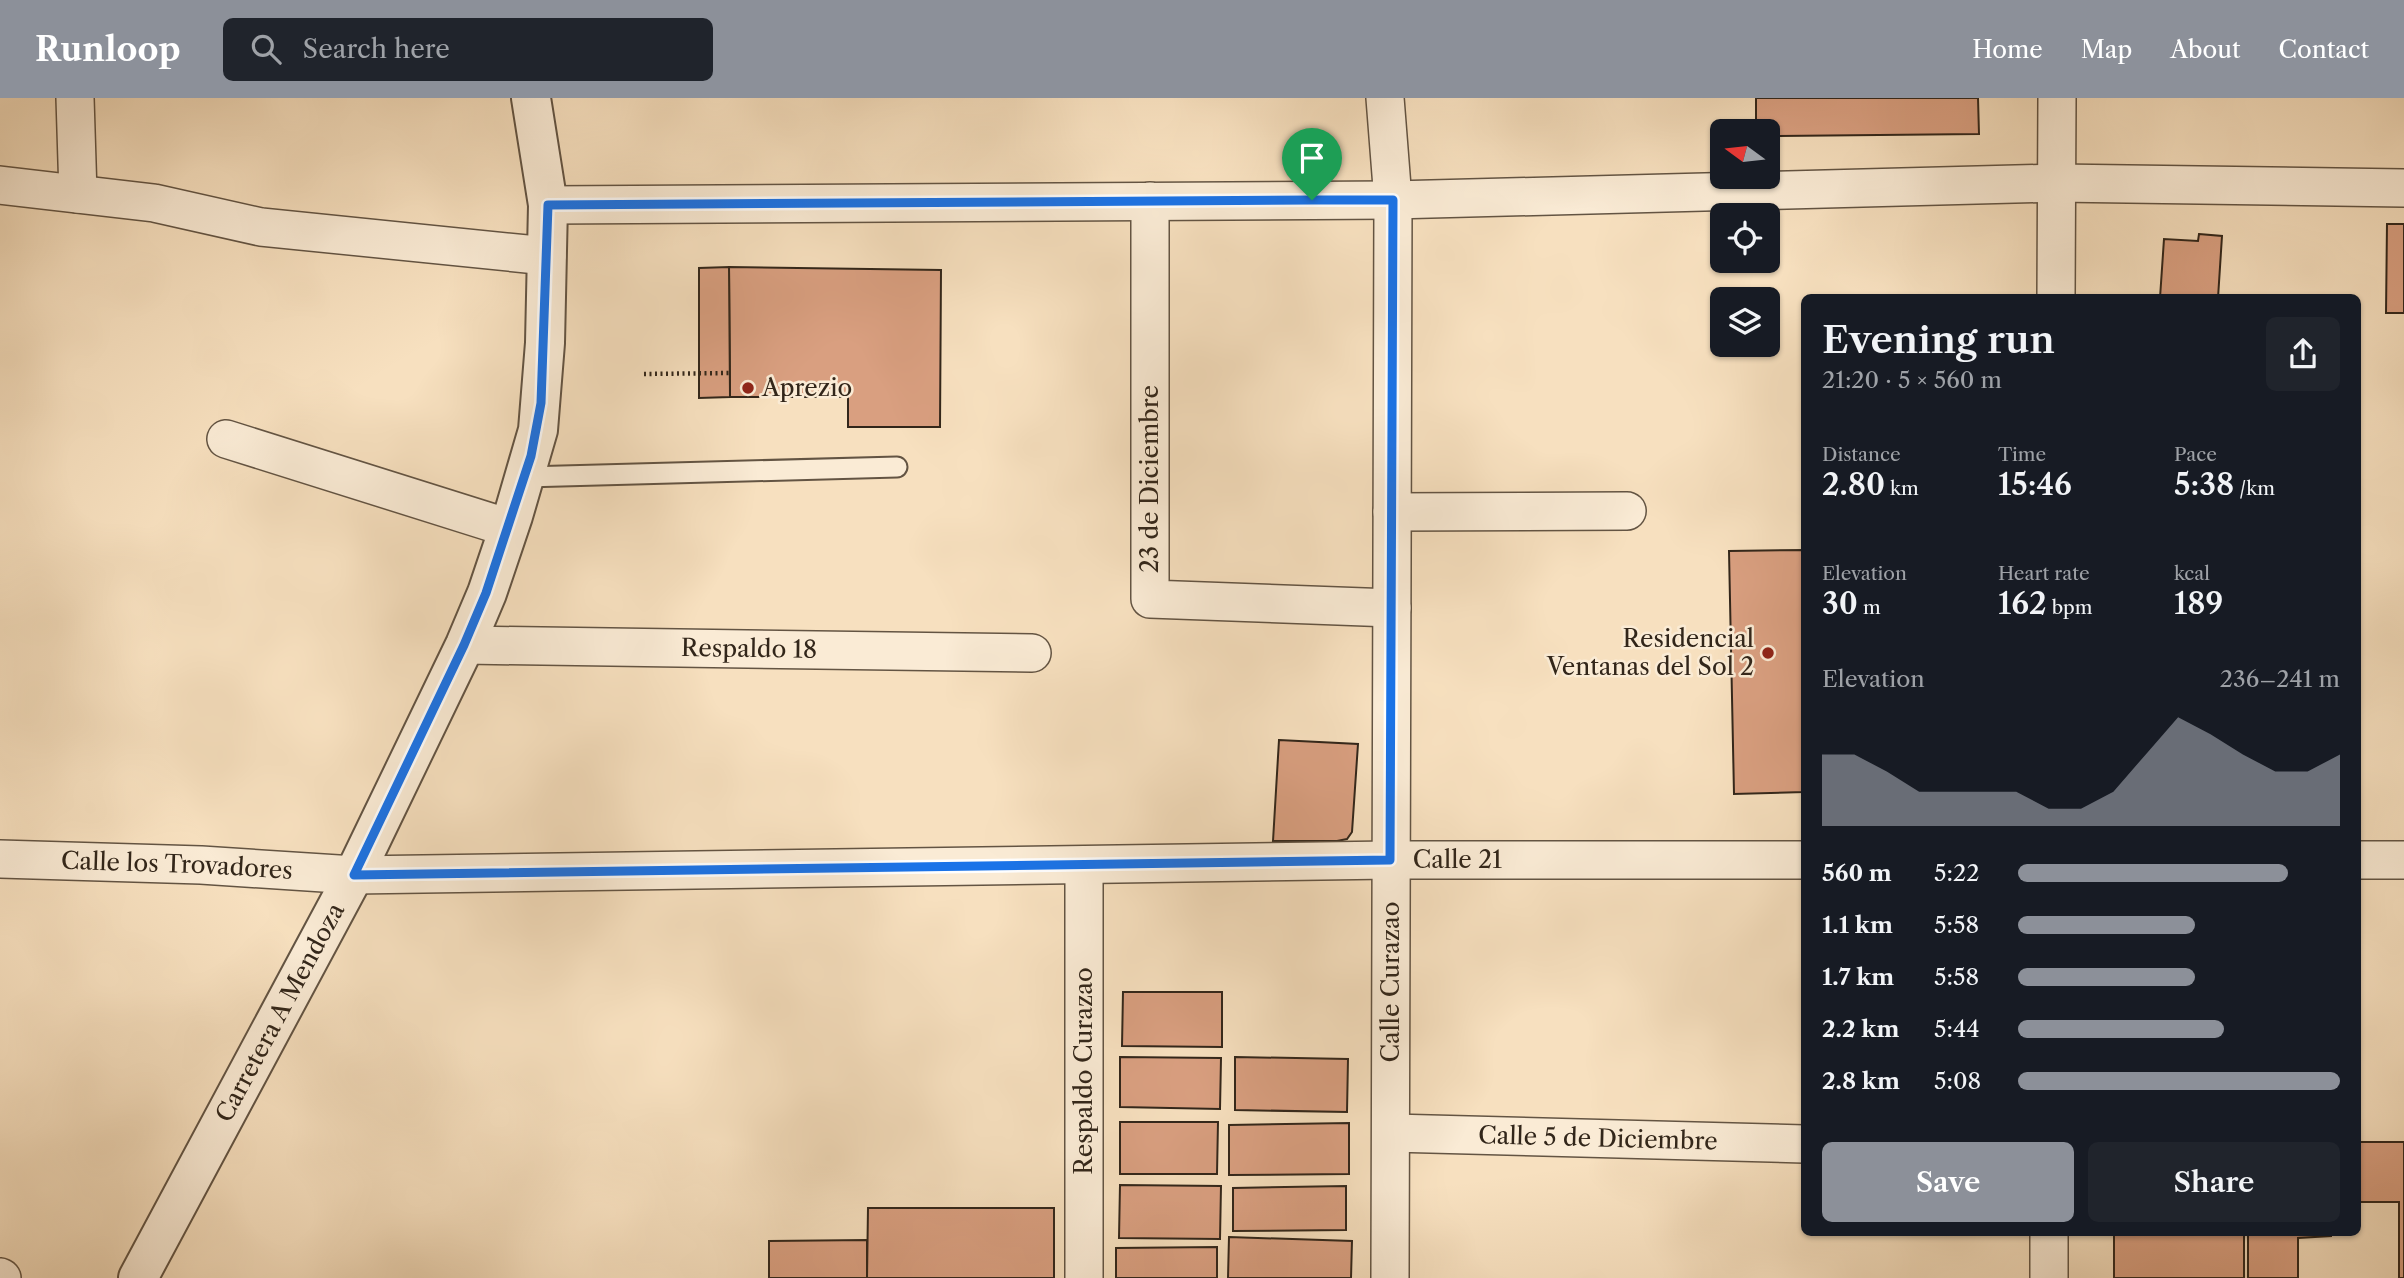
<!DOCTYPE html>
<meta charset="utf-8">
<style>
:root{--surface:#171b24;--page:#20242c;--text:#f1f3f6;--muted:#9ea1a6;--accent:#8c9099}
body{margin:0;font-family:"Libre Caslon Text",serif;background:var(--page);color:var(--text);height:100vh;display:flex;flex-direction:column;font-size:26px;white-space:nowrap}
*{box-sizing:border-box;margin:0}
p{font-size:23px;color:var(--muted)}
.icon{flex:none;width:38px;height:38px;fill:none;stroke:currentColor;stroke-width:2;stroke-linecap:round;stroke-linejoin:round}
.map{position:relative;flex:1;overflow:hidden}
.side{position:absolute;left:1801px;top:196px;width:560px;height:942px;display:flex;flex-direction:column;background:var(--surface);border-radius:10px;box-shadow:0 2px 5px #0004}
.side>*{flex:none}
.needle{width:46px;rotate:285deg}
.controls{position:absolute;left:1710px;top:21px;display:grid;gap:14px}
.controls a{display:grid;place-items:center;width:70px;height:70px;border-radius:10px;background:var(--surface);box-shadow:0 2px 5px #0004;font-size:35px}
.pin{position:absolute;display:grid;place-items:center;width:60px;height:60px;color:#fff;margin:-72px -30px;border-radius:50% 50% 50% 0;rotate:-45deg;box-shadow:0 0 7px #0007}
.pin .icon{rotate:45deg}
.round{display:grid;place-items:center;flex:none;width:74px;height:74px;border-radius:10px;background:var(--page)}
.overview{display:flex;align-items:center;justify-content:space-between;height:119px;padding:0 21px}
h1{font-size:38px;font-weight:600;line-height:52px}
.figures{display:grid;grid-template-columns:repeat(3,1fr);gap:10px;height:119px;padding:7px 21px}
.figures div{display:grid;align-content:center}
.figures b{font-size:30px;font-weight:600}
.figures small{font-size:19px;font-weight:400}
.figures p{font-size:19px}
.chart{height:196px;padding:14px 21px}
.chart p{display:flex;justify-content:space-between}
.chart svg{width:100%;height:126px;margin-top:7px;fill:var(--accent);opacity:.7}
.primary-button{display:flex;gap:14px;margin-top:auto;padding:14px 21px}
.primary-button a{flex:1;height:80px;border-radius:10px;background:var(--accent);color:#fff;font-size:28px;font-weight:600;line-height:80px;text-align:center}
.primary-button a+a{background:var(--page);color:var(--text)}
ul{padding:0 21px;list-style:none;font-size:23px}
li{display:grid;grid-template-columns:112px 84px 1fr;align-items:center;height:52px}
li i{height:18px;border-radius:9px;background:var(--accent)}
header{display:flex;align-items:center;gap:42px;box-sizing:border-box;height:98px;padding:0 35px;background:var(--accent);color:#fff}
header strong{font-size:33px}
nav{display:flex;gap:38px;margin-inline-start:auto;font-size:24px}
.search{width:490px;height:63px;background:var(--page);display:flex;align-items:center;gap:18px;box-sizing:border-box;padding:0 24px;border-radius:10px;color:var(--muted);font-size:26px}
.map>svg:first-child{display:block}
.building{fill:#d99f80;stroke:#32261a;stroke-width:2}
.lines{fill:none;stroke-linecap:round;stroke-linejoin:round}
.service-casing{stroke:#635443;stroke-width:23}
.minor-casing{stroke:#635443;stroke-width:40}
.tertiary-casing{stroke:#635443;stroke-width:42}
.path{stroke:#32261a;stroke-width:4.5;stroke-dasharray:2 3.5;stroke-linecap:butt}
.service{stroke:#faebd5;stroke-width:19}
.minor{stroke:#faebd5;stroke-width:37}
.tertiary{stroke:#faebd5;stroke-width:38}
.route-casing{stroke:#fff;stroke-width:14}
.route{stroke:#1a73e8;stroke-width:9}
.poi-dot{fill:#8f2418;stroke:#faebd5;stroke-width:2.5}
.labels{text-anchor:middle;stroke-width:5;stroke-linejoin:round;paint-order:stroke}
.poi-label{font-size:24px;fill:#32261a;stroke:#faebd5;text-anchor:start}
.street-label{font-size:24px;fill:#32261a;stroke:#faebd5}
</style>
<header>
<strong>Runloop</strong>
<div class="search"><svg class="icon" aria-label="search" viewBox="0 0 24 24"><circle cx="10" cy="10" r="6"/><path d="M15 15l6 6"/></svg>Search here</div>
<nav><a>Home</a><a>Map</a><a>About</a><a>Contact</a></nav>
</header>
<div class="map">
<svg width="2404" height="1180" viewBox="0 0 2404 1180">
<rect width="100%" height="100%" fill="#f7e0bf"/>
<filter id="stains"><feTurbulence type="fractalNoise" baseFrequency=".00286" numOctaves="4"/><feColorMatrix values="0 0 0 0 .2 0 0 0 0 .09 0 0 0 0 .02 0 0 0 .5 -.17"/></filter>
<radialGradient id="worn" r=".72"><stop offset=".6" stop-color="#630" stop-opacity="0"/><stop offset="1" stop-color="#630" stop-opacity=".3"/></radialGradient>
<g class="building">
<polygon points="1756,0 1978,0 1979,36 1768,38 1768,33 1756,33"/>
<polygon points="2387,126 2404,126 2404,215 2386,215"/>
<polygon points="2199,136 2222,138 2218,200 2160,200 2164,141 2198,143"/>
<polygon points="729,169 941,172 940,329 848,329 848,299 730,299"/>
<polygon points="729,169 730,299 699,300 699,170"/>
<polygon points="1804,452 1804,694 1734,696 1729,453"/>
<polygon points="1279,642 1358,646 1352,734 1347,741 1337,743 1273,743"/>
<polygon points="1123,894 1222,894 1222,949 1122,948"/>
<polygon points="1120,959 1221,960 1220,1011 1120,1009"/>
<polygon points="1235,959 1348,961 1347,1014 1235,1012"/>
<polygon points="1120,1024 1218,1024 1217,1076 1120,1076"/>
<polygon points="1349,1025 1349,1076 1229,1077 1229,1027"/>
<polygon points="2357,1044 2404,1044 2404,1180 2399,1180 2399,1104 2357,1104"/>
<polygon points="1120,1087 1221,1088 1220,1141 1119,1140"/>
<polygon points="1346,1088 1346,1132 1233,1133 1233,1090"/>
<polygon points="868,1110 1054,1110 1054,1180 867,1180"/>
<rect x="2114" y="1134" width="130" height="46"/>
<polygon points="2248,1134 2331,1134 2331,1138 2298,1140 2298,1180 2248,1180"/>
<polygon points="1229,1139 1352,1143 1351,1180 1228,1180"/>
<polygon points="867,1142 867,1180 769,1180 769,1143"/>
<polygon points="1217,1149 1217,1180 1116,1180 1116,1150"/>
</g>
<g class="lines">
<g class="service-casing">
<polyline id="service" points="525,379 897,369"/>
</g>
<g class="minor-casing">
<g id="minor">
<polyline points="75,0 78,96"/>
<polyline points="1385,0 1393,102 1390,1180"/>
<polyline points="0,87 154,105 261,129 547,158"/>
<polyline points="1150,103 1150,501 1392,510"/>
<polyline points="548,107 1393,102 2057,85 2404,90"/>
<polyline points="2056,200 2057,0"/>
<polyline points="226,341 509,430"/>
<polyline points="1392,414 1627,413"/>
<path id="s1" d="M465 547 1032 555"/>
<path id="s2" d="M0 761 201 767 354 777 1390 762H1804"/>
<polyline points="2357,762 2404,762"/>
<path id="s3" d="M1392 1035 1804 1046"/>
<polyline points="0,1179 2,1180"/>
<polyline points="1084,1180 1084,767"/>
<polyline points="2049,1180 2049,1134"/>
</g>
</g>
<g class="tertiary-casing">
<g id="tertiary">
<path id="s4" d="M138 1180 354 777 465 547 487 495 513 418 538 332 545 245 548 107 531 0"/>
</g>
</g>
<polyline class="path" points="644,276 730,275"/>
<use href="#service" class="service"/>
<use href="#minor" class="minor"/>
<use href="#tertiary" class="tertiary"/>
</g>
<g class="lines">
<g class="route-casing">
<polygon id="route" points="1312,102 1393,102 1390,762 354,777 464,547 486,495 531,358 541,305 548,107"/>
</g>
<use href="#route" class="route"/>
</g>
<g class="poi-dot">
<circle cx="748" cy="290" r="7"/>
<circle cx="1768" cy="555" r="7"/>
</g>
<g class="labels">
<g class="poi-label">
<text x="762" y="298">Aprezio</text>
<text x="1754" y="549" text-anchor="end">Residencial<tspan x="1754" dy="28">Ventanas del Sol 2</tspan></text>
</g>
<g class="street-label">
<text transform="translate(1150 381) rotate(-90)" y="8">23 de Diciembre</text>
<text dy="8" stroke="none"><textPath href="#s1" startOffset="284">Respaldo 18</textPath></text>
<text dy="8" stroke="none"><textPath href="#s2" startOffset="1458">Calle 21</textPath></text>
<text dy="8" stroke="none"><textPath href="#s2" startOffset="177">Calle los Trovadores</textPath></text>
<text transform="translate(1391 884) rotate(-90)" y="8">Calle Curazao</text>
<text dy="8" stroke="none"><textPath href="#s4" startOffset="301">Carretera A Mendoza</textPath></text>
<text transform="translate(1084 973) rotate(-90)" y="8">Respaldo Curazao</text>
<text dy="8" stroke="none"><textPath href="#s3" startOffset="206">Calle 5 de Diciembre</textPath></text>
</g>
</g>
<rect width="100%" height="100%" filter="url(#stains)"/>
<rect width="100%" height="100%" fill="url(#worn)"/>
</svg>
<div class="controls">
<a><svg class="needle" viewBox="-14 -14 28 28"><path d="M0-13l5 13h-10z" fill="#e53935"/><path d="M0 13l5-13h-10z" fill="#9ea1a6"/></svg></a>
<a><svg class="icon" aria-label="locate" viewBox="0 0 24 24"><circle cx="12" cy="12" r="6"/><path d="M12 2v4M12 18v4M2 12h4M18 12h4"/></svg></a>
<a><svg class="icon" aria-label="layers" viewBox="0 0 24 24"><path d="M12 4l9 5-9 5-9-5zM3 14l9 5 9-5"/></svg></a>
</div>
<div class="pin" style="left:1312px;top:102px;background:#1e9e55"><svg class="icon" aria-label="arrive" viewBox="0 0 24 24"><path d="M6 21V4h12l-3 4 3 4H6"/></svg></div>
<section class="side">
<div class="overview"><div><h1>Evening run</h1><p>21:20 · 5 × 560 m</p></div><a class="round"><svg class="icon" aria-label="share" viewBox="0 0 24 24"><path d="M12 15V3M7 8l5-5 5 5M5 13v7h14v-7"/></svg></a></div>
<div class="figures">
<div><p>Distance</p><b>2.80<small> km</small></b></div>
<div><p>Time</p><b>15:46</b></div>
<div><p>Pace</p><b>5:38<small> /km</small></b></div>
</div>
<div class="figures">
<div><p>Elevation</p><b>30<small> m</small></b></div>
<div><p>Heart rate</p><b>162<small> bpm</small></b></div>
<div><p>kcal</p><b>189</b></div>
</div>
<div class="chart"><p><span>Elevation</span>236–241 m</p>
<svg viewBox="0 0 160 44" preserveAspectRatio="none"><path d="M0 44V19L10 19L20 25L30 32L40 32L50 32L60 32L70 38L80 38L90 32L100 19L110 6L120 12L130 19L140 25L150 25L160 19V44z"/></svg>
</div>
<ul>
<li><b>560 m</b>5:22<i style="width:84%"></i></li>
<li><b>1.1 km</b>5:58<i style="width:55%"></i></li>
<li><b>1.7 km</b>5:58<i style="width:55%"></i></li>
<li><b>2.2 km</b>5:44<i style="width:64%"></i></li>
<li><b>2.8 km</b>5:08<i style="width:100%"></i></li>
</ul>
<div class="primary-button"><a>Save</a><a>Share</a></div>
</section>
</div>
